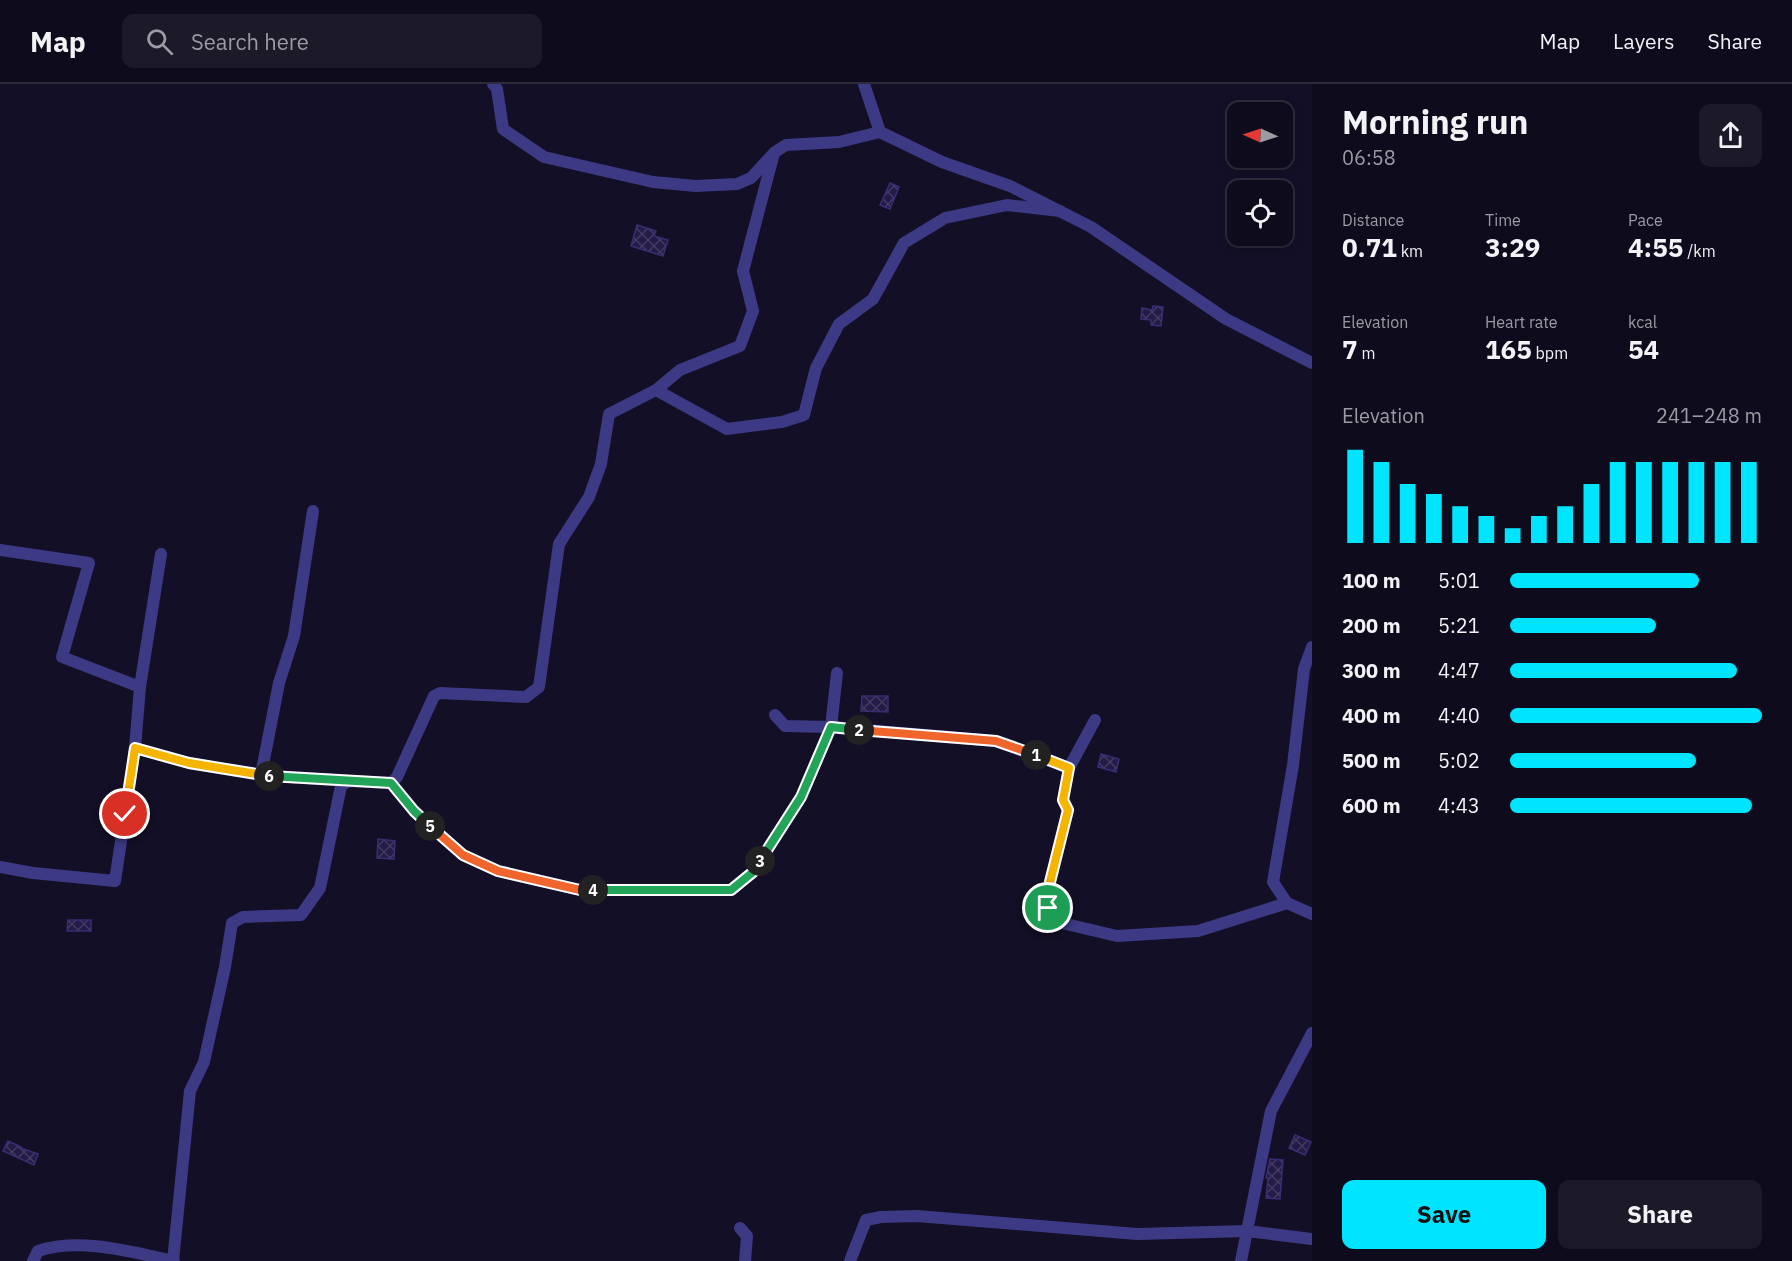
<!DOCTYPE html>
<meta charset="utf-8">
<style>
:root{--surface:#0e0b1c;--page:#1c1929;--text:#f1f3f6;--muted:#9b9ba3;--line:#2e2b3b;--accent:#00e5ff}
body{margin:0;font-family:"IBM Plex Sans",sans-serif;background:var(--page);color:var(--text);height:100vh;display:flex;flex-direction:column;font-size:22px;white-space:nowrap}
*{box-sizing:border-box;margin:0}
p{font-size:20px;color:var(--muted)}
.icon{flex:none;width:33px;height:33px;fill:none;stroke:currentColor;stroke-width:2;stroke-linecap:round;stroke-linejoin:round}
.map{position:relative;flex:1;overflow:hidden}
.panel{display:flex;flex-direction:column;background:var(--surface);width:480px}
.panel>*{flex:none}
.needle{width:39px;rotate:273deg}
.buttons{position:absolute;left:1227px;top:18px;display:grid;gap:12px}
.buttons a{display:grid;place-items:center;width:66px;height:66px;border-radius:12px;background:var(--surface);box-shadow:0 3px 9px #0003,0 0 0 2px var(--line);font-size:30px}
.pin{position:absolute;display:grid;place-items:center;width:51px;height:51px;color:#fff;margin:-26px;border:3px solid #fff;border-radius:50%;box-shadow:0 2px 6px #0007}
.km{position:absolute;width:30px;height:30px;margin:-15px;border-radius:50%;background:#222;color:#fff;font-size:16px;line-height:30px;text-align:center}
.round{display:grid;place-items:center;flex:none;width:63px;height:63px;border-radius:12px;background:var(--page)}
.head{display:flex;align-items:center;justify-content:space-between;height:102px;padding:0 30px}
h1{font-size:33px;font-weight:700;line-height:45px}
.metrics{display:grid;grid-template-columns:repeat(3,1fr);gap:9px;height:102px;padding:6px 30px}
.metrics div{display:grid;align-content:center}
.metrics b{font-size:26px;font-weight:700}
.metrics small{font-size:16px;font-weight:400}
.metrics p{font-size:16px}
.chart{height:168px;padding:12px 30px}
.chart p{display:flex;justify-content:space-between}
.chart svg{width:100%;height:108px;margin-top:6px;stroke:var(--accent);stroke-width:6}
.button{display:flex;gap:12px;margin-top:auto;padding:12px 30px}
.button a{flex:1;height:69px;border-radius:12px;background:var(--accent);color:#111;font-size:24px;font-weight:700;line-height:69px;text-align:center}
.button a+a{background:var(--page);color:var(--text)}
ul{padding:0 30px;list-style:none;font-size:20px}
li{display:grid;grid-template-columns:96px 72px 1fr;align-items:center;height:45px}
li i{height:15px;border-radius:8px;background:var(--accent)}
header{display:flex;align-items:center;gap:36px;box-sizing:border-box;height:84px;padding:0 30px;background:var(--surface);border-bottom:2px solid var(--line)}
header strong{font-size:28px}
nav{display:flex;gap:33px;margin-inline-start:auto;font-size:21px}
.search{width:420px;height:54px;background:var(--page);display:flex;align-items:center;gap:15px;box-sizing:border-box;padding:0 21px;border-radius:12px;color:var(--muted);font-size:22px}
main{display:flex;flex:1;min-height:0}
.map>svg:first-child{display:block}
.building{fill:url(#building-cross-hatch);stroke:#3b2d73;stroke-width:1.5}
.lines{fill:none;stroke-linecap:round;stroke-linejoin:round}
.minor{stroke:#3d3a85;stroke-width:12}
.split-1-casing{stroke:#fff;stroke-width:12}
.split-2-casing{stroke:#fff;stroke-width:12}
.split-3-casing{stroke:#fff;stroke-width:12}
.split-4-casing{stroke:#fff;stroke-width:12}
.split-5-casing{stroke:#fff;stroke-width:12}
.split-6-casing{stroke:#fff;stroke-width:12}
.split-7-casing{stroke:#fff;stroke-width:12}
.split-1{stroke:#f5b400;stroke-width:8}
.split-2{stroke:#f0652b;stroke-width:8}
.split-3{stroke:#22a559;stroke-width:8}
.split-4{stroke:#22a559;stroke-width:8}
.split-5{stroke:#f0652b;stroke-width:8}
.split-6{stroke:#22a559;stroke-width:8}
.split-7{stroke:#f5b400;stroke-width:8}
</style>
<header>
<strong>Map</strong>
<div class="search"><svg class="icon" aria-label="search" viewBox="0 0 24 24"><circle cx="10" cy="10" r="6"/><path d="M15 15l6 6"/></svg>Search here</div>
<nav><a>Map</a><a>Layers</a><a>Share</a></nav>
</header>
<main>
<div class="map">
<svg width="1312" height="1177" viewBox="0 0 1312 1177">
<defs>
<pattern id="building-cross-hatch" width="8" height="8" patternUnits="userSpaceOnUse" patternTransform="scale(1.5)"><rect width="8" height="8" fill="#241b47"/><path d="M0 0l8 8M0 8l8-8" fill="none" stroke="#433b63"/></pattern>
</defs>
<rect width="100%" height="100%" fill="#130f26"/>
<g class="building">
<polygon points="890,99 899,103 890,125 880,121"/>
<polygon points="637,141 656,147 654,152 668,156 663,172 631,162"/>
<polygon points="1153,222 1163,223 1161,242 1151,241 1151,236 1141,235 1142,224 1152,226"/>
<polygon points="862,612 888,612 888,628 861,627"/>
<polygon points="1101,670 1119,675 1116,688 1098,683"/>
<polygon points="378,755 395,757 394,775 377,774"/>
<polygon points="68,836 91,836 91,847 67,847"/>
<polygon points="1295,1051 1311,1058 1305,1071 1289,1064"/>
<polygon points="8,1057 21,1063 21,1064 38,1070 34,1081 3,1067"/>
<polygon points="1270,1075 1283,1076 1280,1115 1266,1114 1268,1094 1266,1094"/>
</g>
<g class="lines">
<g class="minor">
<polyline points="493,0 497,5 503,45 544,73 653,98 696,102 737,100 751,94 775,68 786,61 839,58 880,48"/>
<polyline points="864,0 880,48 942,78 1010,102 1091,143 1226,235 1312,279"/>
<polyline points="656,306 680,286 740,262 753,227 743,187 774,69"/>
<polyline points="0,466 89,479 62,573 140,603"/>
<polyline points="1312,563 1304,585 1293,681 1273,798 1287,819 1312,830"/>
<polyline points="775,631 785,642 831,643 996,657 1069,684"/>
<polyline points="1095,636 1069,684 1063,716 1068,726 1050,798 1048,823 1066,840 1117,852 1198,847 1287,819"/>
<polyline points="135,664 189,679 261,691 348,697"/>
<polyline points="261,691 279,599 294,552 313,427"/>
<polyline points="391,699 414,727 463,771 498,787 580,806 731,806 753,788 801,713 831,643 837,589"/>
<polyline points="0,783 33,789 115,797 135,664 140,603 161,470"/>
<polyline points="740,1144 747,1152 745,1177"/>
<path d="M33 1177 38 1167C81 1153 131 1168 174 1177"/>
<polyline points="173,1177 190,1007 204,978 225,883 232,839 243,833 301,831 320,804 341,702 348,697 391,699 397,693 434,612 440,609 526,613 539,603 559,460 589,413 601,380 609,330 656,306 727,345 782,338 804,331 816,284 839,240 873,215 904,159 945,134 1007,121 1060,127"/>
<polyline points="850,1177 866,1136 881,1133 917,1132 1137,1150 1247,1147 1312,1155"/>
<polyline points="1241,1177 1271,1027 1312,949"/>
</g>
</g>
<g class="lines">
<g class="split-1-casing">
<polyline id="split-1" points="1036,671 1069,684 1063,716 1068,726 1050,798 1048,824"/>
</g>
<g class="split-2-casing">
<polyline id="split-2" points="859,646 996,657 1036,671"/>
</g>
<g class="split-3-casing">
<polyline id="split-3" points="760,777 801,713 831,643 859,646"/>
</g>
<g class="split-4-casing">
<polyline id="split-4" points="593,806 731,806 753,788 760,777"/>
</g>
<g class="split-5-casing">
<polyline id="split-5" points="430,742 463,771 498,787 580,806 593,806"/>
</g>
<g class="split-6-casing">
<polyline id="split-6" points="269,692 391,699 414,727 430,742"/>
</g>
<g class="split-7-casing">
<polyline id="split-7" points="125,730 135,664 189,679 269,692"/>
</g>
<use href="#split-1" class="split-1"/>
<use href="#split-2" class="split-2"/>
<use href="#split-3" class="split-3"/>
<use href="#split-4" class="split-4"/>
<use href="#split-5" class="split-5"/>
<use href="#split-6" class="split-6"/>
<use href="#split-7" class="split-7"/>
</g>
</svg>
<div class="buttons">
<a><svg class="needle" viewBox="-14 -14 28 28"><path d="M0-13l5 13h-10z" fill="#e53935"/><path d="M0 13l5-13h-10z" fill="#9b9ba3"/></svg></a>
<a><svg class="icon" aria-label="locate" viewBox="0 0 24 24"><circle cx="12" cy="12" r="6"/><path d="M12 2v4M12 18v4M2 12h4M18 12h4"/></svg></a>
</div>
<div class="pin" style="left:1048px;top:824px;background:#1e9e55"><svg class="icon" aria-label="arrive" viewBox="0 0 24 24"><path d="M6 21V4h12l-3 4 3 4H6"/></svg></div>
<div class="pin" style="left:125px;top:730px;background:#d93025"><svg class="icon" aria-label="check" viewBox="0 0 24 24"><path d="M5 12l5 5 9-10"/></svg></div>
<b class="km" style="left:1036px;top:671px">1</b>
<b class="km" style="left:859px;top:646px">2</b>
<b class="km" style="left:760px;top:777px">3</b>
<b class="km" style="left:593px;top:806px">4</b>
<b class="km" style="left:430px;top:742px">5</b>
<b class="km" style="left:269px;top:692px">6</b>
</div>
<section class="panel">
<div class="head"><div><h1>Morning run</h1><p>06:58</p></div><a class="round"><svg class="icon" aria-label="share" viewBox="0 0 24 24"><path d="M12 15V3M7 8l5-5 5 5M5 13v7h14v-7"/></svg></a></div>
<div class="metrics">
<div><p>Distance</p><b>0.71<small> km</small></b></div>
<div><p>Time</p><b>3:29</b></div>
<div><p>Pace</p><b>4:55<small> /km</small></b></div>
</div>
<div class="metrics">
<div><p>Elevation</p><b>7<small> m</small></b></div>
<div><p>Heart rate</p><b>165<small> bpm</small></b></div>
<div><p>kcal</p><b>54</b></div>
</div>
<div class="chart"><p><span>Elevation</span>241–248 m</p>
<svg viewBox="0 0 160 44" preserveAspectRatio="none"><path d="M5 44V6M15 44V11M25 44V20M35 44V24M45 44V29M55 44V33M65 44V38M75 44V33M85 44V29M95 44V20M105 44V11M115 44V11M125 44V11M135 44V11M145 44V11M155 44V11"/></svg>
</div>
<ul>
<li><b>100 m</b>5:01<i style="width:75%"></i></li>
<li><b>200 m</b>5:21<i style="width:58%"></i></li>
<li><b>300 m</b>4:47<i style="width:90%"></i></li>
<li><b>400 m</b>4:40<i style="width:100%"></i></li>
<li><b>500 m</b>5:02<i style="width:74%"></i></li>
<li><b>600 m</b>4:43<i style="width:96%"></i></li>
</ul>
<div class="button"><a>Save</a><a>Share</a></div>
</section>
</main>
